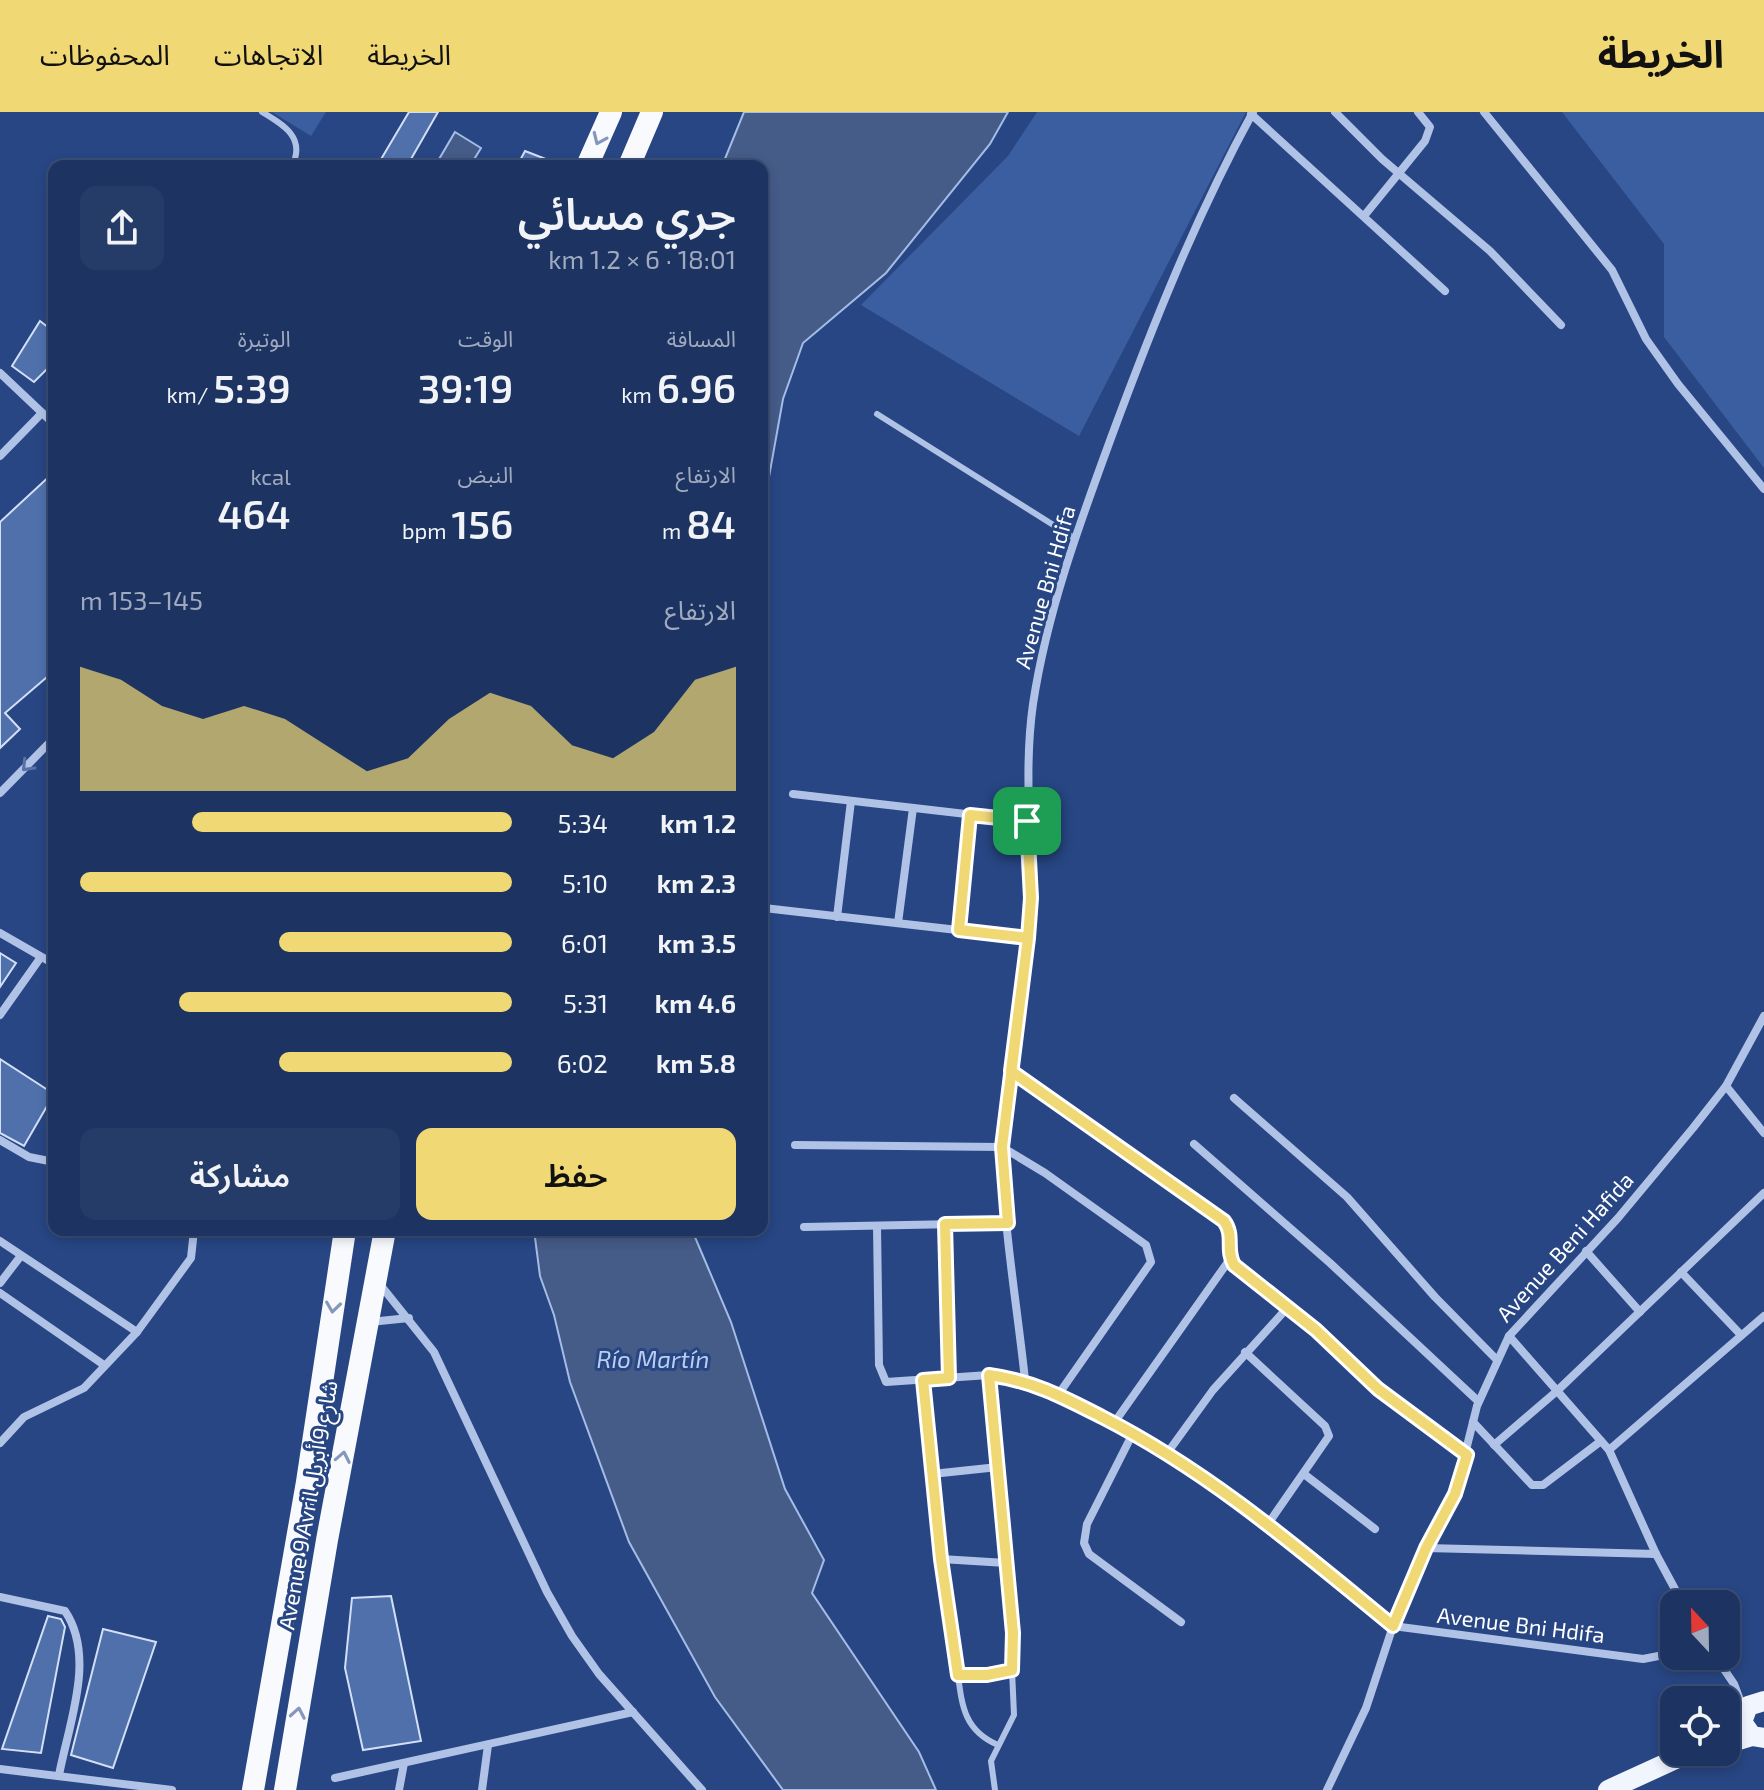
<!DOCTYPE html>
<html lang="ar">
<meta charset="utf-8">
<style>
:root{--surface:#1d3462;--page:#253c68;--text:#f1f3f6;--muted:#a0aabe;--line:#3b4f77;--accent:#f0d875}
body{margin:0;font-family:"Exo 2","Noto Sans Arabic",sans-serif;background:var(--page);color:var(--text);direction:rtl;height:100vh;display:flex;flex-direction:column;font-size:30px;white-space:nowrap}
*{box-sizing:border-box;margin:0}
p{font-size:26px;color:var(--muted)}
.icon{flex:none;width:44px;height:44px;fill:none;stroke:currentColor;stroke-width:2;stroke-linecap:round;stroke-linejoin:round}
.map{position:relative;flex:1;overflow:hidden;direction:ltr}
.sheet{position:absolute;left:48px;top:48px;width:720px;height:1076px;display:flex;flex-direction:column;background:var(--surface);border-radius:16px;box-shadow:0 4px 12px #0003,0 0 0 2px var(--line);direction:rtl}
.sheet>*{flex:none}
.needle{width:52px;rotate:338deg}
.tools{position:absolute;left:1660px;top:1478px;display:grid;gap:16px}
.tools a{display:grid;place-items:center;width:80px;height:80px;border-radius:16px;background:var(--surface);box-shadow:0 4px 12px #0003,0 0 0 2px var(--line);font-size:40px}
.pin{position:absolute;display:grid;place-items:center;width:68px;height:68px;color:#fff;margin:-34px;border-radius:16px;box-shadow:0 4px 12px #0006}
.round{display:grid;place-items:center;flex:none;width:84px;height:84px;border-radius:16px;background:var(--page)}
.summary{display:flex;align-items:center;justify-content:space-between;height:136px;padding:0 32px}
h1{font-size:44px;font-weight:600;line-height:60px}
.stats{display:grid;grid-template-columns:repeat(3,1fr);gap:12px;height:136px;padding:8px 32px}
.stats div{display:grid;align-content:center}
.stats b{font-size:40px;font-weight:600}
.stats small{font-size:22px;font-weight:400}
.stats p{font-size:22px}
.chart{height:224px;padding:16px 32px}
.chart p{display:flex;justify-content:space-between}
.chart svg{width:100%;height:144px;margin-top:8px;fill:var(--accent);opacity:.7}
.cta{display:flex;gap:16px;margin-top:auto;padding:16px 32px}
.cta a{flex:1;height:92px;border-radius:16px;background:var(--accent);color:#111;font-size:32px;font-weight:600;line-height:92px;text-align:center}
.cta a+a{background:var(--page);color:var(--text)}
ul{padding:0 32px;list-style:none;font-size:26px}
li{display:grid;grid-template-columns:128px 96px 1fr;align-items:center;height:60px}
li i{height:20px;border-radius:10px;background:var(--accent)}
header{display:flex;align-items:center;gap:48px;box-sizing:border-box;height:112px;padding:0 40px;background:var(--accent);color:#111}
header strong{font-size:38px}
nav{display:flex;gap:44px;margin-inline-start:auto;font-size:28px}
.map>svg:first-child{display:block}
.green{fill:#3b5ea0}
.water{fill:#455b88;stroke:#a4bde7;stroke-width:2}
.building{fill:#4f70ab;stroke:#d3dff6;stroke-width:2}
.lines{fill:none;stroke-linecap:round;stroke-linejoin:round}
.service{stroke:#b0c3e7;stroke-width:6}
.minor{stroke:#b0c3e7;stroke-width:8}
.primary{stroke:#f1f5fd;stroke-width:20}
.trunk{stroke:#f8fafe;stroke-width:22}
.oneway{stroke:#8597ba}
.oneway2{stroke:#5772a6}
.route-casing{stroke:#fff;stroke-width:16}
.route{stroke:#f0d875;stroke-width:10}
.labels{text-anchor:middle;stroke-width:6;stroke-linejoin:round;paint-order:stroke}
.street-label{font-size:22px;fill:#fff;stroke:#274683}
.water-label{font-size:24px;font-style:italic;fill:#bbceee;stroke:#274683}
</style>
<header>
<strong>الخريطة</strong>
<nav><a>الخريطة</a><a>الاتجاهات</a><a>المحفوظات</a></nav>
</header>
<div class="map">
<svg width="1764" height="1678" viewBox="0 0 1764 1678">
<rect width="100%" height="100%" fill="#274683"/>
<g class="green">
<polygon points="272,0 326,0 311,24"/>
<polygon points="1037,0 1246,0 1079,324 861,193 1008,44"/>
<polygon points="1562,0 1764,0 1764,356 1664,225 1664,132"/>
</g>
<g class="water">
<polygon points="744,0 1008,0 990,32 886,161 803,231 783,287 762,404 762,54 722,54"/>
<polygon points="455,20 481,36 470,54 435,54"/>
<polygon points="534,1118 692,1118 731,1210 785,1377 824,1448 812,1481 919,1640 936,1678 783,1678 715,1585 629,1430 570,1270 554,1203 540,1164"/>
</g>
<g class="building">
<polygon points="409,0 438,0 407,54 377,54"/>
<polygon points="525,39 561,53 560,54 517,54"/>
<polygon points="40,209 54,220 54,250 34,270 12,254"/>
<polygon points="54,360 54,559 5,601 20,617 0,636 0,410"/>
<polygon points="0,841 16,851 0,875"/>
<polygon points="0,947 54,982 24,1034 0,1021"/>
<polygon points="391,1484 421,1629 363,1638 345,1556 352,1486"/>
<polygon points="48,1504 61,1507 65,1515 41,1641 2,1637"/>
<polygon points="103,1517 156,1530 113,1656 71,1643"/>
</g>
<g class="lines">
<g class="service">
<path d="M262 0C284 13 306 26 292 54"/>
<polyline points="877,302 1074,426"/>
<path d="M958 1563C962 1595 965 1619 998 1633"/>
<polyline points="995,1678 991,1649 1014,1603 1012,1558"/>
</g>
<g class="minor">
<path d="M1253 0C1196 104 1152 215 1111 326 1079 413 1047 500 1033 592 1022 669 1035 745 1029 822 1023 892 1001 969 1002 1038 1003 1114 1017 1192 1025 1268L1168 1340 1238 1388 1393 1514 1643 1547 1674 1541"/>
<polyline points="1335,0 1382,47 1490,139 1561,213"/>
<polyline points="1484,0 1612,158 1646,227 1678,272 1764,377"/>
<polyline points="1251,2 1445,179"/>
<polyline points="1364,104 1425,29 1430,15 1418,0"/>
<polyline points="0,261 54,312"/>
<polyline points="0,344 42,301"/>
<polyline points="0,681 54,626"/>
<polyline points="793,682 1027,709"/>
<polyline points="764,796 1028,826"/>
<polyline points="837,805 851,689"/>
<polyline points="898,811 913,696"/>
<polyline points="959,818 970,703"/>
<polyline points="0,821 54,852"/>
<polyline points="0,903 41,845"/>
<path d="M1011 959 1224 1109C1235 1124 1225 1137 1234 1153L1329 1229 1378 1277 1467 1343"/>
<polyline points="1726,974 1764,1021"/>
<polyline points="1234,986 1347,1085 1435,1185 1497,1248"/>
<polyline points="0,1028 29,1045 54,1050"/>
<polyline points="1194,1032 1330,1151 1478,1289"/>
<polyline points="795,1033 1002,1035 1045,1061 1146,1133 1151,1150 1058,1283"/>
<polyline points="945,1112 949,1266"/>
<polyline points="877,1114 879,1253 886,1270 989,1263 1025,1268"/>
<polyline points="804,1115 1008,1111"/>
<polyline points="0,1129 137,1220"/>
<polyline points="1586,1139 1640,1200"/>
<polyline points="1681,1160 1741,1223"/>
<polyline points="378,1170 434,1240 547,1480 572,1524 599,1562 702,1678"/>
<polyline points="0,1171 20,1145"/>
<polyline points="0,1181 104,1253"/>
<polyline points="370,1210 409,1206"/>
<polyline points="1509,1224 1609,1338 1656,1442 1683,1492"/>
<polyline points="1245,1240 1325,1314 1329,1324 1268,1412"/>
<polyline points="923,1268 941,1447 958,1563 987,1563 1012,1558 1013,1521 989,1263"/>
<polyline points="1473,1310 1532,1373 1543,1373 1601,1329"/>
<polyline points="1114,1311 1230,1147"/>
<polyline points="1133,1321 1087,1412 1084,1431 1089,1442 1181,1510"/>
<polyline points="0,1331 24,1305 84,1276 137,1220 191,1146 194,1118"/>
<polyline points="1494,1333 1557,1279 1764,1081"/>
<polyline points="1609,1338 1764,1204"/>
<polyline points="1168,1340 1213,1278 1288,1195"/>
<polyline points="932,1362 998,1355"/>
<polyline points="1304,1362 1375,1417"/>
<polyline points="1426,1436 1656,1442"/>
<polyline points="941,1447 1006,1451"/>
<path d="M0 1485 65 1499C96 1545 69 1611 59 1663"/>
<polyline points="1715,1544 1734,1572 1743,1596"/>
<polyline points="0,1657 172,1678"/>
<polyline points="335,1666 633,1600"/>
<polyline points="399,1678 404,1651"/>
<polyline points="482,1678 488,1633"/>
<polyline points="1327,1678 1366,1596 1393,1514 1426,1436 1455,1382 1477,1294 1509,1224 1618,1106 1693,1016 1726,974 1764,904"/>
</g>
<g class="primary">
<polyline points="1764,1589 1748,1594 1742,1610 1752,1624 1764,1626"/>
<polyline points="1726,1632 1752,1624"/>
<polyline points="1608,1678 1691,1640"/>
</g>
<g class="trunk">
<polyline points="587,54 611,0"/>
<polyline points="629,54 652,0"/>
<polyline points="253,1678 307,1370 345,1118"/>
<polyline points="285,1678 327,1428 385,1118"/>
</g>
</g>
<defs><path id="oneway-chevron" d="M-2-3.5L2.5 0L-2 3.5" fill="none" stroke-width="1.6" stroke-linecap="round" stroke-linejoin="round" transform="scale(2)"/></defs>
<g class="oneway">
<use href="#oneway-chevron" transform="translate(599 27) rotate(114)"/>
<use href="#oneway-chevron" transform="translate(333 1195) rotate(98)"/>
<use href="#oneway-chevron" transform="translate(343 1345) rotate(-79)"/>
<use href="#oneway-chevron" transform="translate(298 1601) rotate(-80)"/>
</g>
<use class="oneway2" href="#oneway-chevron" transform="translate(27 654) rotate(134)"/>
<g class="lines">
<g class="route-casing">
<path id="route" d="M1027 709 1031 786 1028 826 1002 1035 1008 1111 945 1112 949 1266 923 1268 941 1447 958 1563H987L1012 1558 1013 1521 989 1263C1033 1269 1063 1285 1102 1305 1210 1360 1300 1438 1393 1514L1426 1436 1455 1382 1467 1343 1378 1277 1316 1218 1234 1153C1225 1137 1235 1124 1224 1109L1011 959 1028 826 959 818 970 703 1027 709"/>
</g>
<use href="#route" class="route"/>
</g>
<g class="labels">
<g class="street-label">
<text transform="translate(1045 475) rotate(-74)" y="8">Avenue Bni Hdifa</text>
<text transform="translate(1565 1135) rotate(-48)" y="8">Avenue Beni Hafida</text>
<text transform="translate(308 1393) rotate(-80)" y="8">Avenue 9 Avril شارع 9 أبريل</text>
<text transform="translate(1521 1513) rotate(7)" y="8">Avenue Bni Hdifa</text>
</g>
<g class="water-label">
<text x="653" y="1256">Río Martín</text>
</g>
</g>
</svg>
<div class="tools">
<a><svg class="needle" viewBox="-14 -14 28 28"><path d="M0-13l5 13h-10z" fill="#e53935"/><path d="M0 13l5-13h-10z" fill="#a0aabe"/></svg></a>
<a><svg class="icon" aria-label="locate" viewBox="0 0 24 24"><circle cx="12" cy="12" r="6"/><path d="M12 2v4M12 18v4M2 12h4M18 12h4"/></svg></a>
</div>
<div class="pin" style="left:1027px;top:709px;background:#1e9e55"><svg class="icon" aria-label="arrive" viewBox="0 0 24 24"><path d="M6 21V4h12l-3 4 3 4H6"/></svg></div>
<section class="sheet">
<div class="summary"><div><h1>جري مسائي</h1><p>18:01 · 6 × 1.2 km</p></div><a class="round"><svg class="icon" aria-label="share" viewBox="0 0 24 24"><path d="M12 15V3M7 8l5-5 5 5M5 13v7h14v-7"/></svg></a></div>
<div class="stats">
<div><p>المسافة</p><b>6.96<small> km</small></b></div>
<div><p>الوقت</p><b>39:19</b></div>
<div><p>الوتيرة</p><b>5:39<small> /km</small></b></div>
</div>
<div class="stats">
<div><p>الارتفاع</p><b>84<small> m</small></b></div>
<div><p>النبض</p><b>156<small> bpm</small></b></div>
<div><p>kcal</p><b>464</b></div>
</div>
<div class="chart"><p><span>الارتفاع</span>145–153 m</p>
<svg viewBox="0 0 160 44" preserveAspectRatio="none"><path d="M0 44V6L10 10L20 18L30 22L40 18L50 22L60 30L70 38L80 34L90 22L100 14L110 18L120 30L130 34L140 26L150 10L160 6V44z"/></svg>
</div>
<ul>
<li><b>1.2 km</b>5:34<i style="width:74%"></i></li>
<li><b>2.3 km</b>5:10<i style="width:100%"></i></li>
<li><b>3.5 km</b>6:01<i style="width:54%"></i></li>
<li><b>4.6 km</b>5:31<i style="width:77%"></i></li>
<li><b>5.8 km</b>6:02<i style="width:54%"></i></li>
</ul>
<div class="cta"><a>حفظ</a><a>مشاركة</a></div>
</section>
</div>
